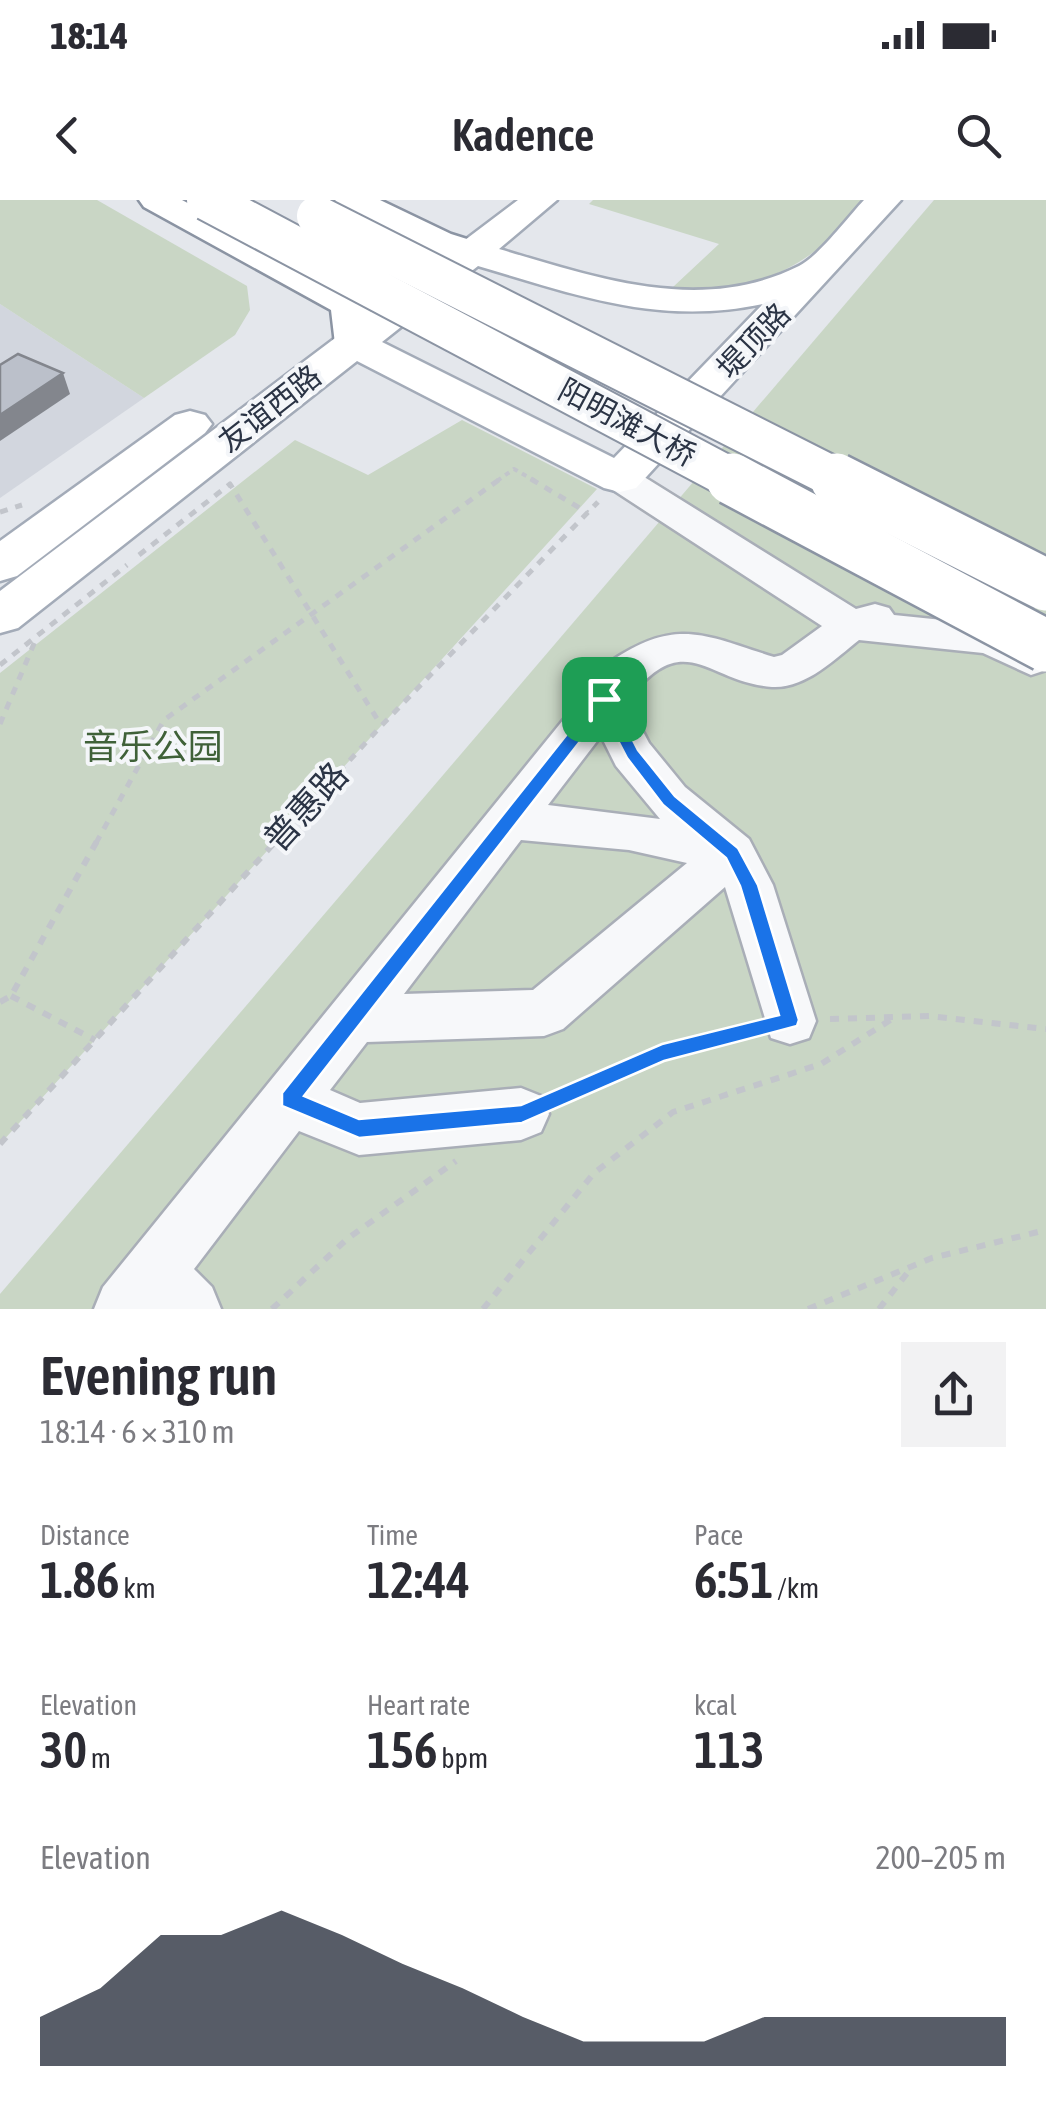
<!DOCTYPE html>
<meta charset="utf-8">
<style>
:root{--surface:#fff;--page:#f2f2f3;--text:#2b2b33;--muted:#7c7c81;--accent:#111827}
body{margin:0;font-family:"Asap Condensed","Noto Sans SC",sans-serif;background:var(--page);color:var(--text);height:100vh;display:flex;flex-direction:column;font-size:38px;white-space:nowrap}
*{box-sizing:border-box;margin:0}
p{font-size:32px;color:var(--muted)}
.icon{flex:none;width:55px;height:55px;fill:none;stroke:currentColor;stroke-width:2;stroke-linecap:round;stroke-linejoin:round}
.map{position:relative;height:1109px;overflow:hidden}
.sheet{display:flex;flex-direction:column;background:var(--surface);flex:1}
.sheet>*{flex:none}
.pin{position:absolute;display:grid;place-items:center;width:85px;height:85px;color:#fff;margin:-42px;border-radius:20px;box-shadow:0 5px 15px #0006}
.round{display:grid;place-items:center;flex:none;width:105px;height:105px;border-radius:0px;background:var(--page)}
.head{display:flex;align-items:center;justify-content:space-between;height:170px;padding:0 40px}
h1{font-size:55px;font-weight:600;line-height:75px}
.stats{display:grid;grid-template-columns:repeat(3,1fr);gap:15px;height:170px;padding:10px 40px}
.stats div{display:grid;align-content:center}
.stats b{font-size:50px;font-weight:600}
.stats small{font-size:28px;font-weight:400}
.stats p{font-size:28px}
.chart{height:280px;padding:20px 40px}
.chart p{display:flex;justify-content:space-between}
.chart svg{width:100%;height:180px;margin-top:10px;fill:var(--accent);opacity:.7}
.status{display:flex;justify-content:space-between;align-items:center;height:70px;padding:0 50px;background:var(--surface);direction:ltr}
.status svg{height:28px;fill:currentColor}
header{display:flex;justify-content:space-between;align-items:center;height:130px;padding:0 40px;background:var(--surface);font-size:45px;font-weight:600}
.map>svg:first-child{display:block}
.built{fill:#d2d6de}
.green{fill:#c9d6c5}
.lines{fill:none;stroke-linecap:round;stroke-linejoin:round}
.minor-casing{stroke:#a9aeb7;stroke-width:5}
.major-casing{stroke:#a3abb8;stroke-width:5}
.highway-casing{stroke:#8b94a3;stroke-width:5}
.path-far2{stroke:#c2c5cb;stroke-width:4;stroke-dasharray:5 5;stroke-linecap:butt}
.path-far1{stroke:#c2c5cb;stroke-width:5;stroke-dasharray:8 8;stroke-linecap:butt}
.path{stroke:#c2c5cb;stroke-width:6;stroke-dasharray:9 9;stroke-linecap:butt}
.minor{fill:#f7f8fa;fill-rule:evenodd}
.major{fill:#fff;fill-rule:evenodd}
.highway{fill:#fff;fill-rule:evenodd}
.highway-bridge-far1-casing{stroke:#8b94a3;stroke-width:44;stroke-linecap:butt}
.highway-bridge-casing{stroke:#8b94a3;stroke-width:56;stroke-linecap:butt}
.highway-bridge-far1{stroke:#fff;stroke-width:40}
.highway-bridge{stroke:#fff;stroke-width:51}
.shaded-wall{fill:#83868d}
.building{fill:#bbc0ca;stroke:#83868d;stroke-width:2.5}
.route{fill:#1a73e8;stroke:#fff;stroke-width:2.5;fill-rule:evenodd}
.labels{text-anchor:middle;stroke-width:8;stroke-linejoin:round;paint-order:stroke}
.far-street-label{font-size:30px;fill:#2b3445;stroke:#f4f6f9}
.park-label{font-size:35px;fill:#3f6138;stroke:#f4f6f9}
.street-label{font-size:35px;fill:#2b3445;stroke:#f4f6f9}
</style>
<div class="status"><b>18:14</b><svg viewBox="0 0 49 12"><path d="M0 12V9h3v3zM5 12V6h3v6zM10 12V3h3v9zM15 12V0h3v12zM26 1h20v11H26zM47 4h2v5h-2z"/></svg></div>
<header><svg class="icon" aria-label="back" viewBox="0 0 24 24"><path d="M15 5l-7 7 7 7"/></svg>Kadence<svg class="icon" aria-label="search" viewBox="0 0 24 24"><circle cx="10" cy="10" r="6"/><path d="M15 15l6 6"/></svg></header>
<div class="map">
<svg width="1046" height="1109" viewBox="0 0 1046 1109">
<rect width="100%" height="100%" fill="#e4e7ec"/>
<polygon class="built" points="0,104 144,198 0,298"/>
<g class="green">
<polygon points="0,0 97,0 247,86 250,110 235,135 144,198 0,104"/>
<path d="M593 0H868C806 70 768 87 676 94L673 87 719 44 589 4Z"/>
<polygon points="934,0 1046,0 1046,1109 0,1109 0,1094"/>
<polygon points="462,220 597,289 0,944 0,473 295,240 368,275"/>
</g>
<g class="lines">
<g class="minor-casing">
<path id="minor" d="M620 267 633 270 856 409 875 404 889 408 894 415 991 425 1046 449V470L1031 475 983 453 859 440C835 459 805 489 772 487 706 482 685 425 627 501L649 543 685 587 749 639 773 685 816 821 809 838 790 844 771 838 725 687 563 829 544 836 367 842 330 890 360 903 521 888 541 896 549 914 541 932 521 940 359 955 299 931 194 1069 212 1087 221 1109H94L103 1087 611 461C677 417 704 435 774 457L782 455 822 426 607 286 602 278 607 270ZM601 536 616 566 660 619 548 605ZM521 640 629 650 687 663 533 790 404 794Z"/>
</g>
<g class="major-casing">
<g id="major">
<path d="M518 0H557L499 49C598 78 701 115 799 66 819 56 848 17 864 0H901L636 288 620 292 604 288 357 161 18 428 0 433V391ZM478 66C577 95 659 126 763 104L614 258 382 142Z"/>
<polygon points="190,211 205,215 212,224 205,233 17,376 0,381 0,341 175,215"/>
</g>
</g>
<g class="highway-casing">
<g id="highway">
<polygon points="139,0 182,0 364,97 369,105 375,144 369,153 355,156 341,153 335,144 331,110 144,7"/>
<path d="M335 0H380L451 34 486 45 491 53 486 61C446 71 376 26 340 7Z"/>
</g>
</g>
<polyline class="path-far2" points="497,281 514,269 535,281"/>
<g class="path-far1">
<polyline points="531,279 588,313"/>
<polyline points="0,312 22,305"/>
<polyline points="139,355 230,284 381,525"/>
<polyline points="0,465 127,365"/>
<polyline points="0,524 36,439"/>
<polyline points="96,643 164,520 500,279"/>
<polyline points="274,643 381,526 598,302"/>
</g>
<g class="path">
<polyline points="11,796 95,840"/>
<polyline points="0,802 11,796 97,641"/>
<polyline points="830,819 929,816 1046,829"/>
<polyline points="558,898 662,853 755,829"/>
<polyline points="0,944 276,641"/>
<polyline points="272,1109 347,1039 456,961"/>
<polyline points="483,1109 594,973 673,912 821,864 892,819"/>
<polyline points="808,1109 932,1058 1046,1030"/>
<polyline points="879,1109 912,1067"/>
</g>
<use href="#minor" class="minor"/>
<use href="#major" class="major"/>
<use href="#highway" class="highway"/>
<g class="highway-bridge-far1-casing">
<g id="highway-bridge-far1">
<polyline points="207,0 736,281"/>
<polyline points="317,16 841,281"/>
</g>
</g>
<g class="highway-bridge-casing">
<g id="highway-bridge">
<polyline points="732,279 1046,446"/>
<polyline points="836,279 1046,385"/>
</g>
</g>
<use href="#highway-bridge-far1" class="highway-bridge-far1"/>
<use href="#highway-bridge" class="highway-bridge"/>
</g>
<polygon class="shaded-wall" points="63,173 70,194 0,241 0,215"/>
<polygon class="building" points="18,154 63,173 0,215 0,165"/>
<path class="route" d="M604 493 610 495 638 550 675 596 738 648 758 685 799 820 797 826 664 861 522 923 359 938 282 906V893L598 495ZM603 512 627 558 663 605 726 658 740 686 779 815 662 844 521 905 359 919 304 896Z"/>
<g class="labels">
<g class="far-street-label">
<text transform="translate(754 141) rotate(-46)" y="10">堤顶路</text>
<text transform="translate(270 209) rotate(-38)" y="10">友谊西路</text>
<text transform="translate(627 223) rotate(28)" y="10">阳明滩大桥</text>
</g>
<g class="park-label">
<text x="153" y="559">音乐公园</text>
</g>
<g class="street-label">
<text transform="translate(306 607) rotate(-48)" y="12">普惠路</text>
</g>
</g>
</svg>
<div class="pin" style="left:604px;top:499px;background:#1e9e55"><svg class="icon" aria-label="arrive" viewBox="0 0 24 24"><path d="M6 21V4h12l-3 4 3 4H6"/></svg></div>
</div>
<section class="sheet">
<div class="head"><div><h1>Evening run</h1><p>18:14 · 6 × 310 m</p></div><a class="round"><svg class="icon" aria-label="share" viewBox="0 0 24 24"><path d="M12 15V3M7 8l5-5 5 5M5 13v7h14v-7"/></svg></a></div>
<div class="stats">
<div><p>Distance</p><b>1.86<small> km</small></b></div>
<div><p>Time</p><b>12:44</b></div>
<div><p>Pace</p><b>6:51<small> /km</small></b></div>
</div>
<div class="stats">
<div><p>Elevation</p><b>30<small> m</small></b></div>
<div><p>Heart rate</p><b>156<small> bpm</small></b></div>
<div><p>kcal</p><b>113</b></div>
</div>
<div class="chart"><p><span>Elevation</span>200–205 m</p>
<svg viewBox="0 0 160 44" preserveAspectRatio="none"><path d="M0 44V32L10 25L20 12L30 12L40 6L50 12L60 19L70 25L80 32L90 38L100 38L110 38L120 32L130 32L140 32L150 32L160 32V44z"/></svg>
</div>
</section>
